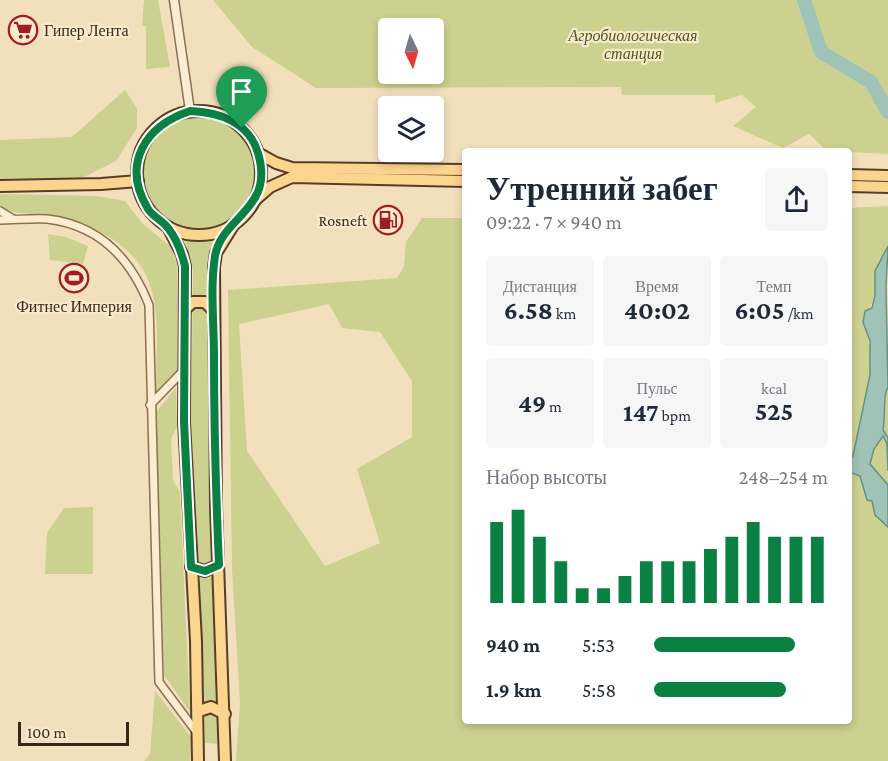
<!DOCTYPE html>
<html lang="ru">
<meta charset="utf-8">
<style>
:root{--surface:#fff;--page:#f6f6f7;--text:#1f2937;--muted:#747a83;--accent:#0b8043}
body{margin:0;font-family:"Crimson Pro",serif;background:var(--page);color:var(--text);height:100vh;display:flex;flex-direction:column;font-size:22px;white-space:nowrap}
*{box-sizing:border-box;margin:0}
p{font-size:20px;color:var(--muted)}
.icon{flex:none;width:33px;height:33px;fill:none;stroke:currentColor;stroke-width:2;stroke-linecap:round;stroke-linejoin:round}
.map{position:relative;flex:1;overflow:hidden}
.side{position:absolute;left:462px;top:148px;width:390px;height:576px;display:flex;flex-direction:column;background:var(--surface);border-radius:6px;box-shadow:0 3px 9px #0003}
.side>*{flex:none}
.needle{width:39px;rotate:175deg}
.buttons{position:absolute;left:378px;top:18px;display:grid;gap:12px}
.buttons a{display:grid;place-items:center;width:66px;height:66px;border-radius:6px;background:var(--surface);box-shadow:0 3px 9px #0003;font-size:30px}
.scale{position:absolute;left:18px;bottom:15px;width:111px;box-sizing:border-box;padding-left:6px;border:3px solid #39281a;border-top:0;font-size:16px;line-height:21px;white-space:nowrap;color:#39281a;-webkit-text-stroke:4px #f9eacc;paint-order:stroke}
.pin{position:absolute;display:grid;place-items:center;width:51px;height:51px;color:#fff;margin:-62px -26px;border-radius:50% 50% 50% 0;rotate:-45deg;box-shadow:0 0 6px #0007}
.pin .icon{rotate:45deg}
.round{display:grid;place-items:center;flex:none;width:63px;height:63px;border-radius:6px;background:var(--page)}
.headline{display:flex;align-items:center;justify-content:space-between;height:102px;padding:0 24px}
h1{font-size:33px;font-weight:700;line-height:45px}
.metrics{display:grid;grid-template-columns:repeat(3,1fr);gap:9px;height:102px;padding:6px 24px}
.metrics div{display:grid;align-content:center;border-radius:6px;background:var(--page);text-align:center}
.metrics b{font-size:26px;font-weight:700}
.metrics small{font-size:16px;font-weight:400}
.metrics p{font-size:16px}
.chart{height:168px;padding:12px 24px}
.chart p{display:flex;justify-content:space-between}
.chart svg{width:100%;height:108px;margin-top:6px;stroke:var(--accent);stroke-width:6}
ul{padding:0 24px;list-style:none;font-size:20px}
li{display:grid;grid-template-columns:96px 72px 1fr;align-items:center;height:45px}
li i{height:15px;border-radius:8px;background:var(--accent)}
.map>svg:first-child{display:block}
.green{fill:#ccd18f;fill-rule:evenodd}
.water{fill:#a0c3b7;stroke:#679185;stroke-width:1.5}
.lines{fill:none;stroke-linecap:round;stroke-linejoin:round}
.river{stroke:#a0c3b7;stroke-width:14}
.minor-casing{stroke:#8c6f54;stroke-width:10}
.tertiary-casing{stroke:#8c6f54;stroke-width:11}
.primary-casing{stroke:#583d29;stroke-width:14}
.minor{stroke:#fcedd0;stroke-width:7}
.tertiary{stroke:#fcedd0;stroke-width:8}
.primary{stroke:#fbd48e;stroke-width:10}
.route-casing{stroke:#fff;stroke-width:12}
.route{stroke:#0b8043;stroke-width:8}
.labels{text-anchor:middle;stroke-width:4.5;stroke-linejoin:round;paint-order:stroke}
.poi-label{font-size:16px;fill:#39281a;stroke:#f9eacc;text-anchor:start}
.park-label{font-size:16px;font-style:italic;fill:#4c581e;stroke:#f9eacc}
</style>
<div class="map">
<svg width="888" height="761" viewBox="0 0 888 761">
<rect width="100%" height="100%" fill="#f2e0bc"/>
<g class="green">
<polygon points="144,0 158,0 170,67 146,69 146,26 142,26"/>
<path d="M213 0H888V154L827 151 809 134 783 148 733 126 756 107 742 95 715 103V95H622L621 87 316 88 252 47ZM388 28H434V74H388Z"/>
<polygon points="125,90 137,108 137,128 116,161 80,179 0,180 0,140 72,137"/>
<circle cx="199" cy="172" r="56"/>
<path d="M0 194 96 196 125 201 143 224 170 246 177 261V371L156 392C156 360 160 323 152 292 142 248 96 226 57 216 35 210 21 219 0 206Z"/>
<path d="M888 206V246L875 271V296L863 322C880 365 864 413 853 456L849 462V208Z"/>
<path d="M422 218H465V722H849V472L860 476 867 500 872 501 875 515 888 527V761H236L240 703 232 569 228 290 397 278 404 266 406 242ZM329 304 342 328 380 332 412 381V437L357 469 380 543 325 566 247 451 239 324Z"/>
<polygon points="48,234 66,237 88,246 83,264 50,260"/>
<polygon points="182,237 200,240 218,237 211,252 208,269 208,432 220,705 212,701 204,703 191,431 193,271 190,254"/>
<path d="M888 387V438L883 430C886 416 882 396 888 387Z"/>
<polygon points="176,388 177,427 171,439 173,480 180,493 190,712 164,675 156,412"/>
<polygon points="882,436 887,444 888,485 870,464 874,449"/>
<polygon points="93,507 93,574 45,574 47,533 64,508"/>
<polygon points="155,691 191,737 190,761 144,761 150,754"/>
<polygon points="212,713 220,716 220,744 205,743 205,714"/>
</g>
<path class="water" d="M888 246 886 287 888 387C882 396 886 416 883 430L888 438V471L887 444 883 436 874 449 870 464 888 485V527L875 515 872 501 867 500 860 476 849 472V462L853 456 870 375V341L863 322 865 311 872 308 875 296V271Z"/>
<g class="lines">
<polyline class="river" points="804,0 821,52 871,82 888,112"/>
<g class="minor-casing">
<g id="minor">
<polyline points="0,211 13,219"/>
<path d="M0 220C15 220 32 218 47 219 100 225 131 259 149 305L159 682 198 734"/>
<polyline points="150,405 184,370"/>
</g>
</g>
<g class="tertiary-casing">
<polyline id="tertiary" points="174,0 190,111"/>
</g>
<g class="primary-casing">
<g id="primary">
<circle cx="199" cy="173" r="62"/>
<polyline points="258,153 276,163 292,168 465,170"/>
<polyline points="849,175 888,176"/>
<polyline points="0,186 101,184 138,181"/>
<polyline points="849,186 888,187"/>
<polyline points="255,200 270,187 292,177 465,181"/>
<polyline points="168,227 182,254 185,266 184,422 196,641 198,761"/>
<polyline points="185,309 193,302 205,302 214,311"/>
<polyline points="191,567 205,571 218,565"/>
<polyline points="199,711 211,707 225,714"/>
<polyline points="225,761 216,506 214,267 216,253 234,224"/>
</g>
</g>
<use href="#minor" class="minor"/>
<use href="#tertiary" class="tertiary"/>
<use href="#primary" class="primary"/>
</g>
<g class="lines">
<g class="route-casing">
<path id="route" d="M190 111C219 112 249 122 258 153 275 210 222 216 215 256 210 289 214 324 214 356 214 426 216 496 219 565L205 571 191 567 184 422 185 266C182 254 176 238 168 228 162 220 153 217 148 209 121 164 145 126 190 111Z"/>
</g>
<use href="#route" class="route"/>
</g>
<defs>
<g id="supermarket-ring" transform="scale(1.5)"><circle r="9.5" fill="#f9eacc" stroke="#a11d24" stroke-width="1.5"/><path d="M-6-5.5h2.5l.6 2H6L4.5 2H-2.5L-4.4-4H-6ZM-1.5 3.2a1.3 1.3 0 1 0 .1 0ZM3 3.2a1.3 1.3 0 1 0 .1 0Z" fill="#a11d24"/></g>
<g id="fuel-ring" transform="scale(1.5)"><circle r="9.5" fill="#f9eacc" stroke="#a11d24" stroke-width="1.5"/><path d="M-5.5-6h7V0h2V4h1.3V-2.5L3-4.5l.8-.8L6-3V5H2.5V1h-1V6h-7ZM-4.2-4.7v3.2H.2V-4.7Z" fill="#a11d24"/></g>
<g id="stadium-ring" transform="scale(1.5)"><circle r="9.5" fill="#f9eacc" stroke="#a11d24" stroke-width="1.5"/><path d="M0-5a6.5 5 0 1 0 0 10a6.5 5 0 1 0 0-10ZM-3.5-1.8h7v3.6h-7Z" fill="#a11d24"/></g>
</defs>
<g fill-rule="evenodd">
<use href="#supermarket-ring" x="23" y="30"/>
<use href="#fuel-ring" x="388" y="220"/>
<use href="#stadium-ring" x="74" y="278"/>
</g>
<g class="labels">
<g class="poi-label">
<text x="44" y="36">Гипер Лента</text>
<text x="367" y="226" text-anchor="end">Rosneft</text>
<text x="74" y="312" text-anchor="middle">Фитнес Империя</text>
</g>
<g class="park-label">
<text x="633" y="41">Агробиологическая<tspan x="633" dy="18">станция</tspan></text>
</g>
</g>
</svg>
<div class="buttons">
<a><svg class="needle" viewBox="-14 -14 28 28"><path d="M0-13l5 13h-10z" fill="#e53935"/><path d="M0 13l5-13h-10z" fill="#747a83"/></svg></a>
<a><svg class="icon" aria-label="layers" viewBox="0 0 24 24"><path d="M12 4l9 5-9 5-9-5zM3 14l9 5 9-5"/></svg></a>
</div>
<div class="scale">100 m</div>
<div class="pin" style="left:242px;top:128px;background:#1e9e55"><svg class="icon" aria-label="arrive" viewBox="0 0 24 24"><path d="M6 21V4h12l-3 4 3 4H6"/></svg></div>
<section class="side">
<div class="headline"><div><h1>Утренний забег</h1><p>09:22 · 7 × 940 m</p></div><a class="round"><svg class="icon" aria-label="share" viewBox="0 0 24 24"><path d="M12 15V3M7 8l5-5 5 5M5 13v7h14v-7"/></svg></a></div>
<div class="metrics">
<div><p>Дистанция</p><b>6.58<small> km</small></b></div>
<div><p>Время</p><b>40:02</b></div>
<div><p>Темп</p><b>6:05<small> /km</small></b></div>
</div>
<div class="metrics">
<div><b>49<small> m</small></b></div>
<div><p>Пульс</p><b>147<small> bpm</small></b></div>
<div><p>kcal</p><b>525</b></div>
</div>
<div class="chart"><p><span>Набор высоты</span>248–254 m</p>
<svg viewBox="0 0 160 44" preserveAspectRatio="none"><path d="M5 44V11M15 44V6M25 44V17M35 44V27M45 44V38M55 44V38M65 44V33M75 44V27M85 44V27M95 44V27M105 44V22M115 44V17M125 44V11M135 44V17M145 44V17M155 44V17"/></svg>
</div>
<ul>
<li><b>940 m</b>5:53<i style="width:81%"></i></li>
<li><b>1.9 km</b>5:58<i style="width:76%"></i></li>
</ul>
</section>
</div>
